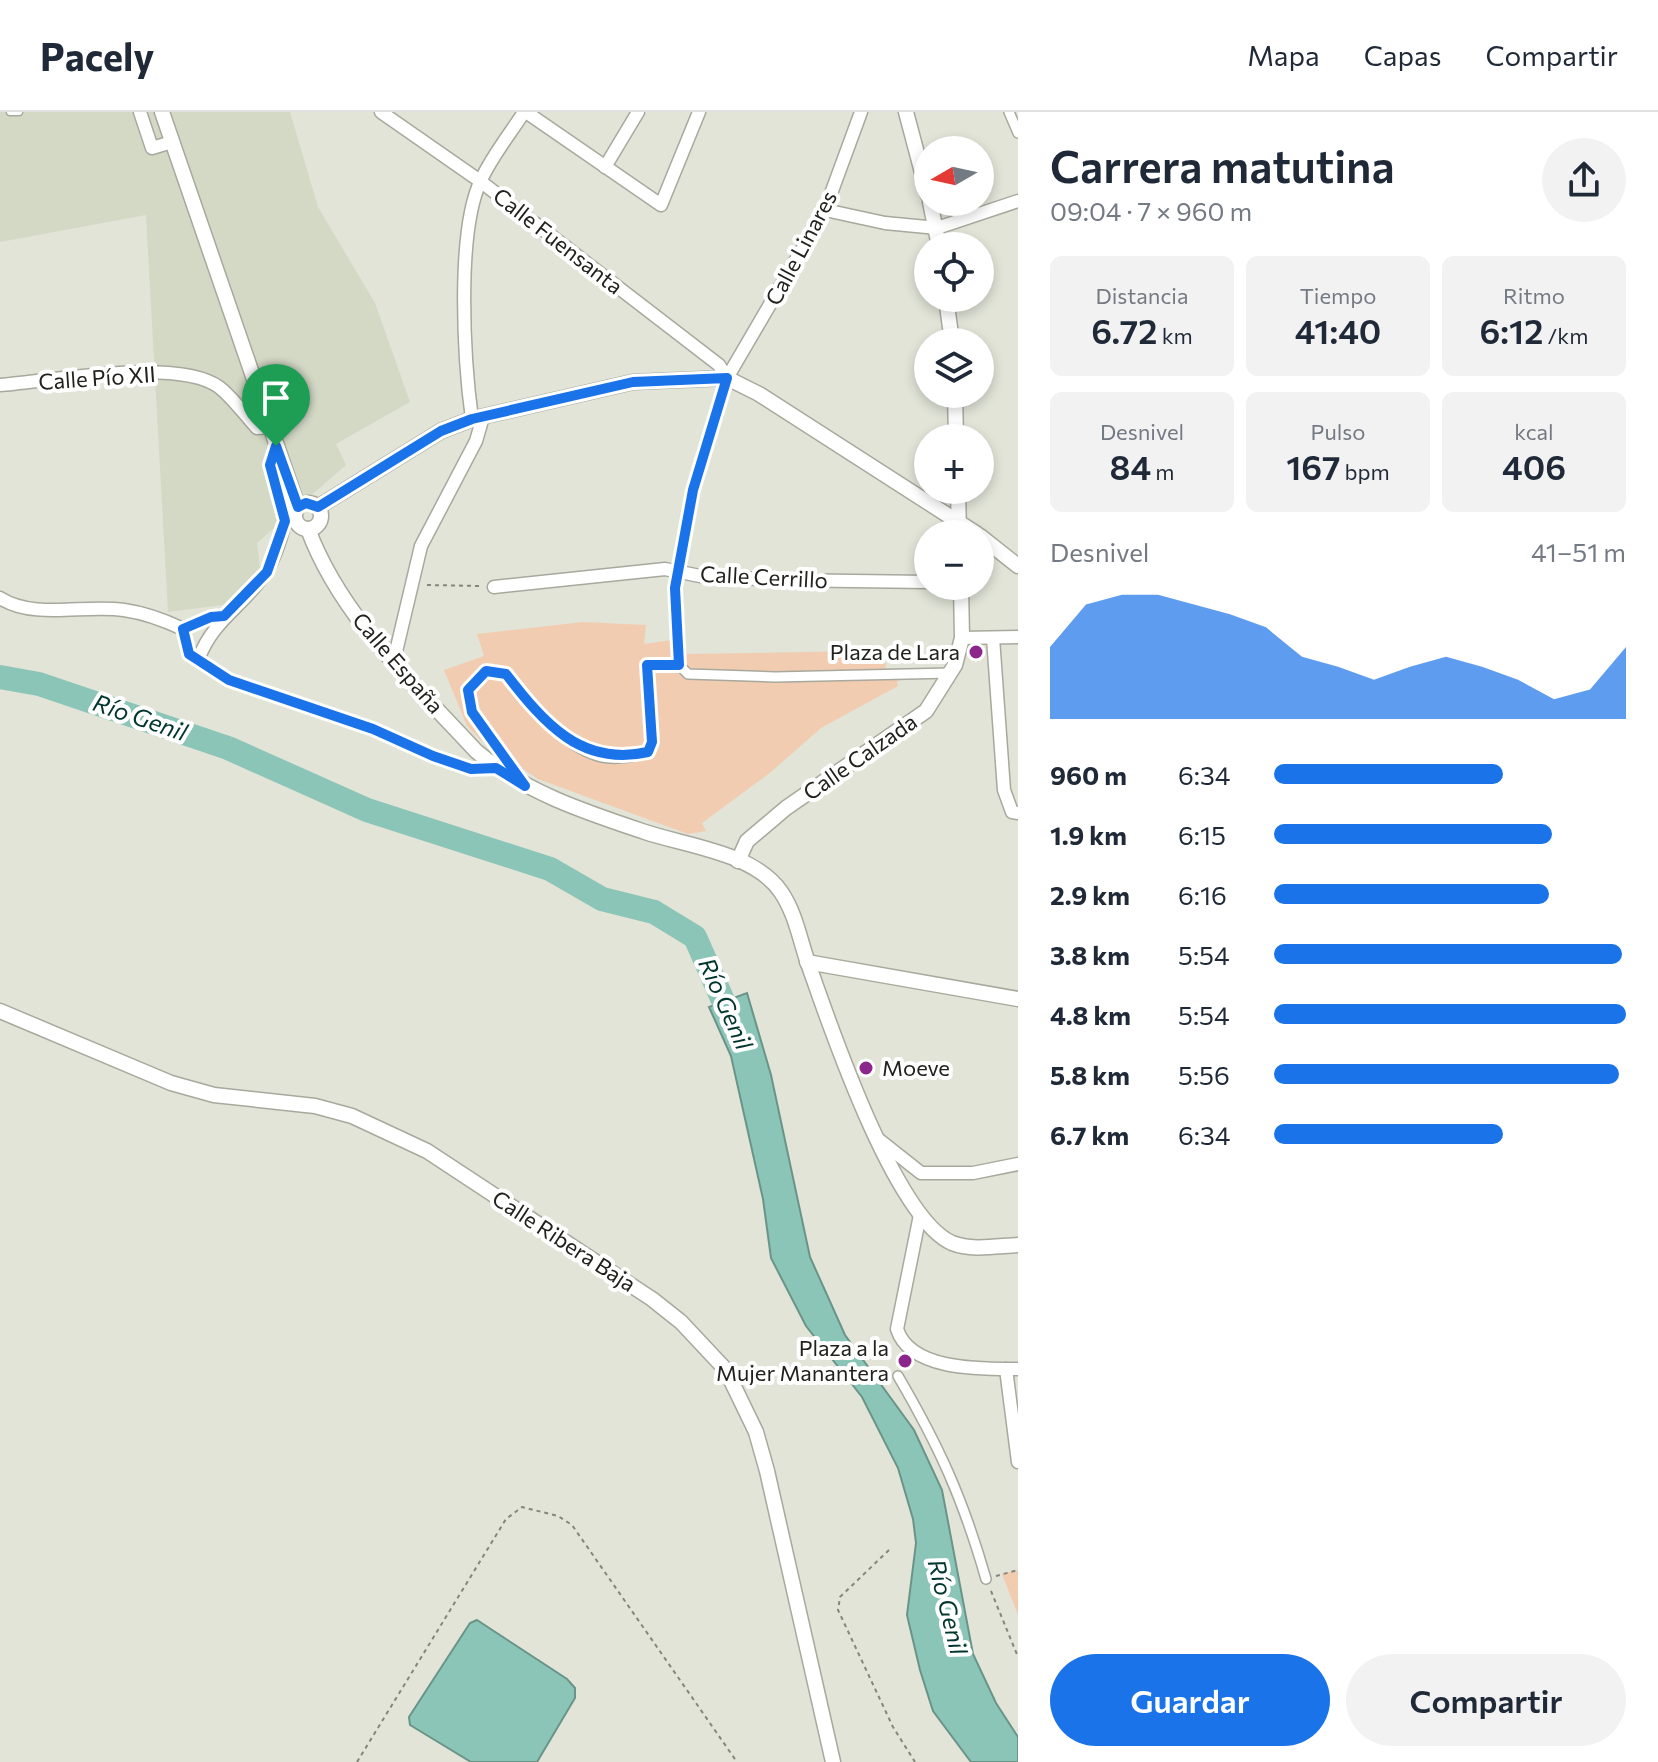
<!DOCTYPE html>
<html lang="es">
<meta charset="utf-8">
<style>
:root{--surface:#fff;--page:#f2f2f3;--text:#1f2937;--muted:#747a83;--line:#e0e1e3;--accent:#1a73e8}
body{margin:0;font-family:Commissioner,sans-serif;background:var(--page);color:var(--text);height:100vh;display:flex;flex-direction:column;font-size:30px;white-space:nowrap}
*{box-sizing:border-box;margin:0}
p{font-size:26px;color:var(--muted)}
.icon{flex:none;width:44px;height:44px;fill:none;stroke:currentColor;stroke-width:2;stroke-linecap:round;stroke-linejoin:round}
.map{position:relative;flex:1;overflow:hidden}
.panel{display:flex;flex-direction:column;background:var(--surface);width:640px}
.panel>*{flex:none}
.needle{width:52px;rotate:261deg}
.controls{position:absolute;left:914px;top:24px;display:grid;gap:16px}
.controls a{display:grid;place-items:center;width:80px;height:80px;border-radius:50%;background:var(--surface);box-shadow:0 4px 12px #0003;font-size:40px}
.pin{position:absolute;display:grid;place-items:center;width:68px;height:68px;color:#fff;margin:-82px -34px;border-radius:50% 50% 50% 0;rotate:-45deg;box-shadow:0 0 8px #0007}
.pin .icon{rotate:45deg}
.round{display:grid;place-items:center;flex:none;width:84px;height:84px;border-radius:42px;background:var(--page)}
.headline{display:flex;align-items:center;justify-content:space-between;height:136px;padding:0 32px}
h1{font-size:44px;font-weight:600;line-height:60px}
.figures{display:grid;grid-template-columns:repeat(3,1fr);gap:12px;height:136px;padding:8px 32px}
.figures div{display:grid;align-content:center;border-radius:12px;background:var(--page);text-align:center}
.figures b{font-size:34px;font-weight:600}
.figures small{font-size:22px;font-weight:400}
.figures p{font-size:22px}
.chart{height:224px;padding:16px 32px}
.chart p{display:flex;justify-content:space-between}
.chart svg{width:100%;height:144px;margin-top:8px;fill:var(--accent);opacity:.7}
.primary-button{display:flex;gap:16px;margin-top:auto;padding:16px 32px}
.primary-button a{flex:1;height:92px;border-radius:48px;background:var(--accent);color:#fff;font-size:32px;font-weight:600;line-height:92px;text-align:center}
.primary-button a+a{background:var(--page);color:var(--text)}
ul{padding:0 32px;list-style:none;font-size:26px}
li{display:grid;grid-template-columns:128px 96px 1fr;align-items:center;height:60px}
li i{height:20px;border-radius:10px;background:var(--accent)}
header{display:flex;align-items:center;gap:48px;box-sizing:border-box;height:112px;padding:0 40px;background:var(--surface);border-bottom:2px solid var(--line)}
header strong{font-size:38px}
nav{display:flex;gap:44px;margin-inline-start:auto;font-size:28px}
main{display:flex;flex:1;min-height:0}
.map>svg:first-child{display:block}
.built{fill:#d4d9c6}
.green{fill:#f2ccb1}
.water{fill:#8bc5b7;stroke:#6b9489;stroke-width:2}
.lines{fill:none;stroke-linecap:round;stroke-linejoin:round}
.river{stroke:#8bc5b7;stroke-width:24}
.service-casing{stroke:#a7a99d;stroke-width:9}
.pedestrian-casing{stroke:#a7a99d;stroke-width:12}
.minor-casing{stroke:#a7a99d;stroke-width:15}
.tertiary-casing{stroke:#a7a99d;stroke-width:17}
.path{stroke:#84867d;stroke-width:2;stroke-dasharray:4 4;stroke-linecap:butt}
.service{stroke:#fff;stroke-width:6}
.pedestrian{stroke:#fff;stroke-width:9}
.minor{stroke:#fff;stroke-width:12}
.tertiary{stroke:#fff;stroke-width:14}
.route-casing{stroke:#fff;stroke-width:16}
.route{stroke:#1a73e8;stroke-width:10}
.poi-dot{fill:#8d268c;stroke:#fff;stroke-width:3}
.labels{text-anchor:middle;stroke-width:8;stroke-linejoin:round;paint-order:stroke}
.street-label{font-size:22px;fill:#20221d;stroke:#fff}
.poi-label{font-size:22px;fill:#20221d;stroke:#fff;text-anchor:end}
.water-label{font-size:24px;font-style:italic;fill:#00362d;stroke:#fff}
</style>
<header>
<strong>Pacely</strong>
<nav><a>Mapa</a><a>Capas</a><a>Compartir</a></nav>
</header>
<main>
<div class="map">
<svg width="1018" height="1650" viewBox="0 0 1018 1650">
<rect width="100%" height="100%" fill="#e1e4d7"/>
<polygon class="built" points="0,0 290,0 318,95 375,191 410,290 336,332 346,353 257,431 260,456 223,493 168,500 146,103 0,130"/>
<g class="green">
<polygon points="583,510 646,513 644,532 685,526 686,542 865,539 864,551 886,551 885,559 915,565 897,569 898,574 821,616 771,660 702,711 706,719 688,722 538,667 517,653 497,627 487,634 467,614 444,558 484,544 477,522"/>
<polygon points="1018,1458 1018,1503 1002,1462"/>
</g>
<g class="water">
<polygon points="747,881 771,963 810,1145 845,1223 914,1318 942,1378 973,1542 996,1591 1018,1625 1018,1650 971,1650 933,1599 920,1558 907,1503 916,1431 913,1407 898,1356 862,1285 806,1214 771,1146 763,1087 731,944 709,895"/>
<polygon points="477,1508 567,1567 575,1576 575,1586 537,1650 471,1650 410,1613 409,1605 470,1511"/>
</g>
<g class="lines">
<polyline class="river" points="0,565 39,572 228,636 367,698 550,757 602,787 654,800 695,825 736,918"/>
<g class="service-casing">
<polyline id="service" points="10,0 19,0"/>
</g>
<g class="pedestrian-casing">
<g id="pedestrian">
<polyline points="1009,0 1018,21"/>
<polyline points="679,553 688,562 775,565 951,561"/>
<path d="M898 1264C940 1336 963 1387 986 1467"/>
</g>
</g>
<g class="minor-casing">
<g id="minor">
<polyline points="140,0 152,36 172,30"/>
<polyline points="381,0 480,69 719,253 727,266"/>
<polyline points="526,0 661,93 699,0"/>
<polyline points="605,55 638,0"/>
<polyline points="825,98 885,111 937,116 1018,89"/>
<path d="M0 273C50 269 179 245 219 275 233 286 245 303 257 316L269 315"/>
<path d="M472 307C464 249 456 120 481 68 492 44 510 22 524 0"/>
<polyline points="494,475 665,457 700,464 778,468 928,470"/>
<path d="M0 486C35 508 85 492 124 498 145 501 164 508 183 517"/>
<polyline points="183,517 189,542 229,568 373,617 433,644 471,657 496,656"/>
<polyline points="183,517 211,505 224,504"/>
<polyline points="962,526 1018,525"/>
<polyline points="993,526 1004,678 1012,700 1018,701"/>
<path d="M198 548C213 507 245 493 266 460 273 449 285 419 284 407 282 378 267 365 276 334"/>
<polyline points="394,548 421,434 476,329 483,305"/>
<path d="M520 668 472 600 468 578 486 559 506 562C527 589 569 639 605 644 620 646 634 643 648 640L652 630 647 553H679L675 476 693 378 727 266 825 98 861 0"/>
<polyline points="878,1027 921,1061 973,1061 1018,1052"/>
<path d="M920 1103 897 1217C910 1259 982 1257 1018 1257"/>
<polyline points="1006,1257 1018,1350"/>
</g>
</g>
<g class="tertiary-casing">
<g id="tertiary">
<polyline points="162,0 298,395"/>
<polyline points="906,0 928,83"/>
<polyline points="930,90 939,134"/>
<polyline points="946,186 952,230"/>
<polyline points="955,282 956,326"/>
<polyline points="958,378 959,422"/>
<circle cx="308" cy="404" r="13"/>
<polyline points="318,395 441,319 472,307 633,270 727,266 759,282 977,422"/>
<path d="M308 417C340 504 414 572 476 639 524 680 585 700 645 720 687 734 755 741 781 780 796 802 800 829 809 854 830 914 895 1106 952 1131 972 1139 997 1134 1018 1133"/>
<polyline points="980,424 1018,454"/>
<polyline points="738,749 747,729 786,696 926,599 955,553 962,526 961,474"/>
<polyline points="807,850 1018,887"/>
<polyline points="0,899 171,971 214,983 315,994 352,1004 427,1039 652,1187 681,1210 726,1258 756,1320 767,1359 833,1650"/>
</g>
</g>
<g class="path">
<polyline points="427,473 481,474"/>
<polyline points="889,1438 840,1485 838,1498 893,1615 915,1650"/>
<polyline points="996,1464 1018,1458"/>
<polyline points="991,1479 1018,1545"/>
<polyline points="357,1650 506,1407 522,1395 558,1404 572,1413 737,1650"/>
</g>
<use href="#service" class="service"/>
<use href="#pedestrian" class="pedestrian"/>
<use href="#minor" class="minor"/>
<use href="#tertiary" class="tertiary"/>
</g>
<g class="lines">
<g class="route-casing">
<path id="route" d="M727 266 693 378 675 476 679 553H647L652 630 648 640C581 655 544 611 506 562L486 559 468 578 472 600 525 674 496 656 471 657 433 644 373 617 229 568 189 542 183 517 211 505 224 504 267 460 285 409 270 353 276 334 298 395 306 391 318 395 441 319 472 307 633 270Z"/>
</g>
<use href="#route" class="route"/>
</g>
<g class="poi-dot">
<circle cx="976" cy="540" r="8"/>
<circle cx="866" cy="956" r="8"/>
<circle cx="905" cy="1249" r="8"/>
</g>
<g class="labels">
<g class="street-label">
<text transform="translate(558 129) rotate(38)" y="8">Calle Fuensanta</text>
<text transform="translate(801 136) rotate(-62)" y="8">Calle Linares</text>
<text transform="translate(97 266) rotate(-4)" y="8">Calle Pío XII</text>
<text transform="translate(764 465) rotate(3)" y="8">Calle Cerrillo</text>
<text transform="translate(398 551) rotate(49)" y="8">Calle España</text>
<text transform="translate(860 645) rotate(-35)" y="8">Calle Calzada</text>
<text transform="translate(564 1129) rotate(33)" y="8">Calle Ribera Baja</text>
</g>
<g class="poi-label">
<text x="960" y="548">Plaza de Lara</text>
<text x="882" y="964" text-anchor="start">Moeve</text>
<text x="889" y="1244">Plaza a la<tspan x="889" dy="25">Mujer Manantera</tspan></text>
</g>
<g class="water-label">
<text transform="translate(140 606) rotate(19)" y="8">Río Genil</text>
<text transform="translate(725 892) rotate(66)" y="8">Río Genil</text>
<text transform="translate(947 1495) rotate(76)" y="8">Río Genil</text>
</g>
</g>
</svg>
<div class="controls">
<a><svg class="needle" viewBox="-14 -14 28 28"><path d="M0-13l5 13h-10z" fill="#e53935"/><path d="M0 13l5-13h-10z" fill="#747a83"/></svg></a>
<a><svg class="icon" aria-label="locate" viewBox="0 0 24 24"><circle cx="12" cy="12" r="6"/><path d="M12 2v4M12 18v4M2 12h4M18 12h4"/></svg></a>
<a><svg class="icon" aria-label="layers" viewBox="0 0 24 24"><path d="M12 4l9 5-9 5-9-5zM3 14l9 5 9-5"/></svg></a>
<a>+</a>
<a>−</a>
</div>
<div class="pin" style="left:276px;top:334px;background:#1e9e55"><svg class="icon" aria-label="arrive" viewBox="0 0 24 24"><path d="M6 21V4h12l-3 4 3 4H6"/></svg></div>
</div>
<section class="panel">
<div class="headline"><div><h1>Carrera matutina</h1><p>09:04 · 7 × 960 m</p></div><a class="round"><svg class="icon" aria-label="share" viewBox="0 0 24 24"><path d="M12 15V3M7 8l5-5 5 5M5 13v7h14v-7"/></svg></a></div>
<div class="figures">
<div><p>Distancia</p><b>6.72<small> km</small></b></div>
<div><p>Tiempo</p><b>41:40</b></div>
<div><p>Ritmo</p><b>6:12<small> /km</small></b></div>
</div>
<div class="figures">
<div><p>Desnivel</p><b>84<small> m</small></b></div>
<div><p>Pulso</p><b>167<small> bpm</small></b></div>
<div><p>kcal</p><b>406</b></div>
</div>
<div class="chart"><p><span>Desnivel</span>41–51 m</p>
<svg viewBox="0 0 160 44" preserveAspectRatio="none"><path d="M0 44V22L10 9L20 6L30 6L40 9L50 12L60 16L70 25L80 28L90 32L100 28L110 25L120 28L130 32L140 38L150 35L160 22V44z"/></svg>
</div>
<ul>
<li><b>960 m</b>6:34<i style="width:65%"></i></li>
<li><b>1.9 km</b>6:15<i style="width:79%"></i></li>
<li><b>2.9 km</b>6:16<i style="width:78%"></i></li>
<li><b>3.8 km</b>5:54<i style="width:99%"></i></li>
<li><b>4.8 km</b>5:54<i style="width:100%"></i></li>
<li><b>5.8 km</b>5:56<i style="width:98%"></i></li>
<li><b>6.7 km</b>6:34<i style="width:65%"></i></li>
</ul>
<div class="primary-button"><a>Guardar</a><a>Compartir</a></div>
</section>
</main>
